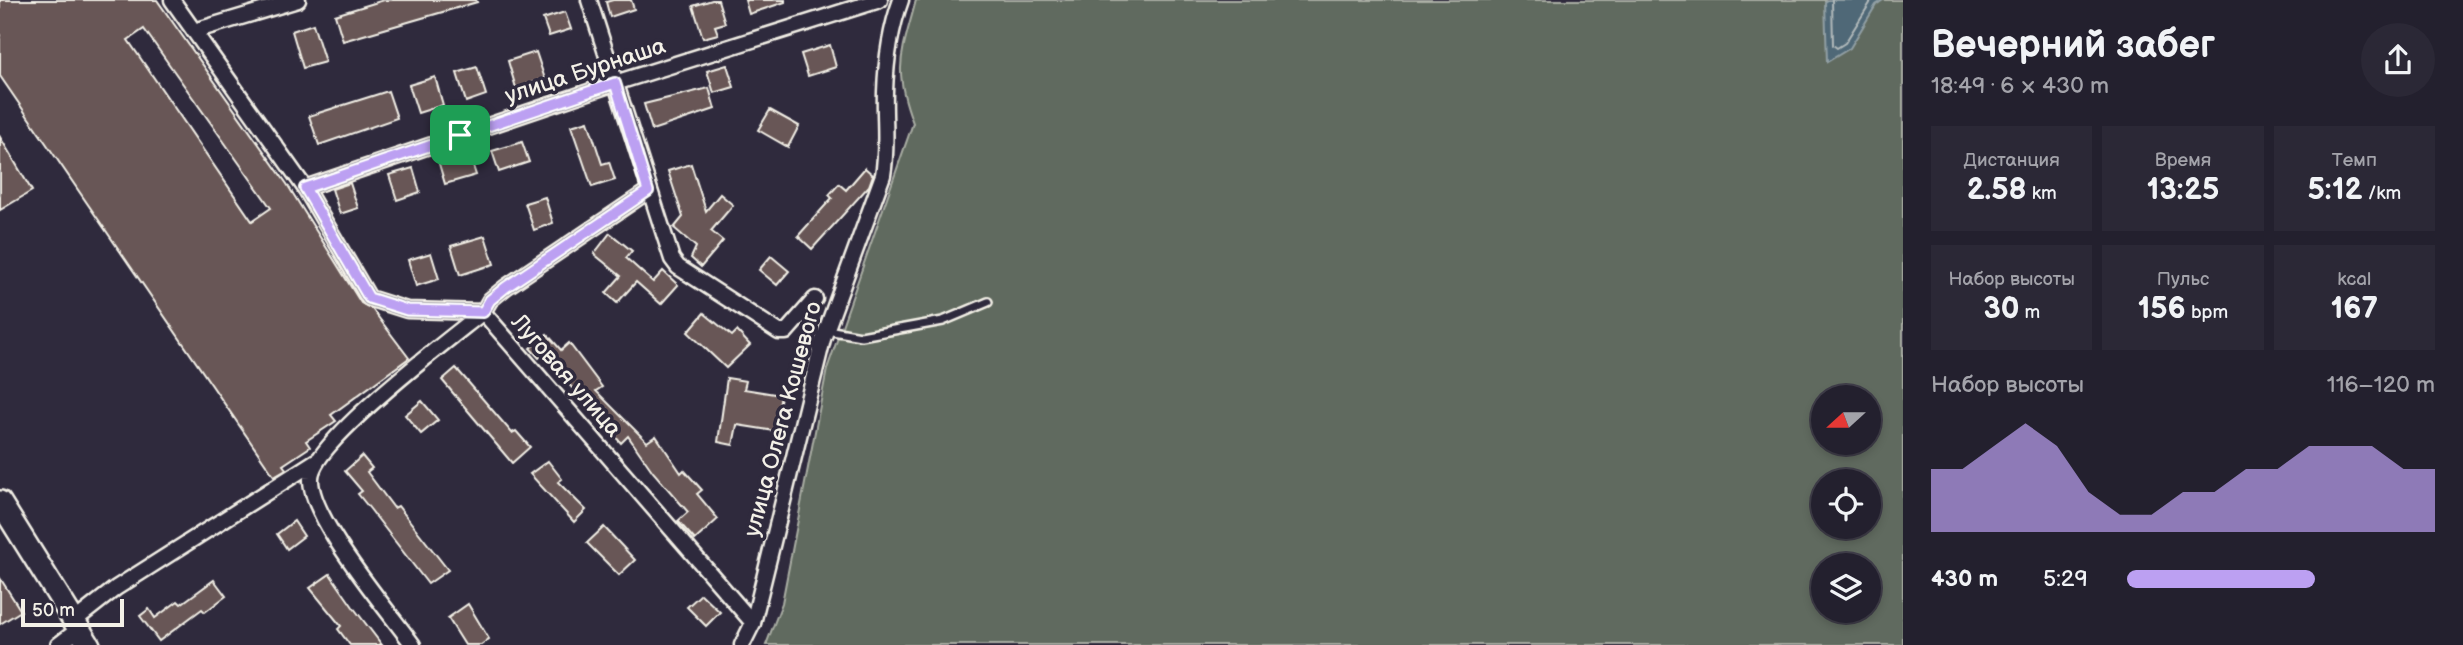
<!DOCTYPE html>
<html lang="ru">
<meta charset="utf-8">
<style>
:root{--surface:#23202e;--page:#2b2836;--text:#f1f3f6;--muted:#a3a3aa;--line:#403e4a;--accent:#bca0f2}
body{margin:0;font-family:"Balsamiq Sans",sans-serif;background:var(--page);color:var(--text);height:100vh;display:flex;flex-direction:column;font-size:26px;white-space:nowrap}
*{box-sizing:border-box;margin:0}
p{font-size:23px;color:var(--muted)}
.icon{flex:none;width:38px;height:38px;fill:none;stroke:currentColor;stroke-width:2;stroke-linecap:round;stroke-linejoin:round}
.map{position:relative;flex:1;overflow:hidden}
.sheet{display:flex;flex-direction:column;background:var(--surface);width:560px}
.sheet>*{flex:none}
.needle{width:46px;rotate:249deg}
.tools{position:absolute;left:1811px;top:385px;display:grid;gap:14px}
.tools a{display:grid;place-items:center;width:70px;height:70px;border-radius:50%;background:var(--surface);box-shadow:0 4px 10px #0003,0 0 0 2px var(--line);font-size:35px}
.scale{position:absolute;left:21px;bottom:18px;width:103px;box-sizing:border-box;padding-left:7px;border:4px solid #f4f1e8;border-top:0;font-size:19px;line-height:24px;white-space:nowrap;color:#f4f1e8;-webkit-text-stroke:5px #2f2a3d;paint-order:stroke}
.pin{position:absolute;display:grid;place-items:center;width:60px;height:60px;color:#fff;margin:-30px;border-radius:14px;box-shadow:0 4px 10px #0006}
.round{display:grid;place-items:center;flex:none;width:74px;height:74px;border-radius:37px;background:var(--page)}
.overview{display:flex;align-items:center;justify-content:space-between;height:119px;padding:0 28px}
h1{font-size:38px;font-weight:800;line-height:52px}
.stats{display:grid;grid-template-columns:repeat(3,1fr);gap:10px;height:119px;padding:7px 28px}
.stats div{display:grid;align-content:center;border-radius:0px;background:var(--page);text-align:center}
.stats b{font-size:30px;font-weight:800}
.stats small{font-size:19px;font-weight:400}
.stats p{font-size:19px}
.chart{height:196px;padding:14px 28px}
.chart p{display:flex;justify-content:space-between}
.chart svg{width:100%;height:126px;margin-top:7px;fill:var(--accent);opacity:.7}
ul{padding:0 28px;list-style:none;font-size:23px}
li{display:grid;grid-template-columns:112px 84px 1fr;align-items:center;height:52px}
li i{height:18px;border-radius:9px;background:var(--accent)}
main{display:flex;flex:1;min-height:0}
.map>svg:first-child{display:block}
.green{fill:#616b5f;stroke:#aaaea4;stroke-width:2;fill-rule:evenodd}
.water{fill:#4f6877;stroke:#919fa4;stroke-width:2}
.lines{fill:none;stroke-linecap:round;stroke-linejoin:round}
.shore{stroke:#b2babb;stroke-width:2}
.building{fill:#685756;stroke:#f4f1e8;stroke-width:2;fill-rule:evenodd}
.lane-casing{stroke:#f4f1e8;stroke-width:12}
.street-casing{stroke:#f4f1e8;stroke-width:19}
.secondary-casing{stroke:#f4f1e8;stroke-width:26}
.lane{stroke:#2f2a3d;stroke-width:7}
.street{stroke:#2f2a3d;stroke-width:14}
.secondary{stroke:#2f2a3d;stroke-width:21}
.route-casing{stroke:#fff;stroke-width:14}
.route{stroke:#bca0f2;stroke-width:9}
.labels{text-anchor:middle;stroke-width:7;stroke-linejoin:round;paint-order:stroke}
.street-label{font-size:23px;fill:#f4f1e8;stroke:#2f2a3d}
</style>
<main>
<div class="map">
<svg width="1903" height="645" viewBox="0 0 1903 645">
<rect width="100%" height="100%" fill="#2f2a3d"/>
<filter id="ink" filterUnits="userSpaceOnUse"><feTurbulence type="fractalNoise" baseFrequency=".0143" numOctaves="2"/><feDisplacementMap in="SourceGraphic" scale="14" xChannelSelector="R" yChannelSelector="G"/><feConvolveMatrix kernelMatrix="1 2 1 2 8 2 1 2 1" color-interpolation-filters="sRGB"/></filter>
<g filter="url(#ink)">
<path class="green" d="M916 0H1903V645H766L782 603 827 369 913 123C892 68 902 54 916 0ZM1824 397H1869V443H1824ZM1824 481H1869V527H1824ZM1824 565H1869V611H1824Z"/>
<polygon class="water" points="1828,0 1883,0 1876,5 1850,48 1827,62 1825,2"/>
<g class="lines">
<polyline class="shore" points="1832,0 1833,45 1837,48 1845,43 1872,0"/>
</g>
<g class="building">
<path d="M0 0H157L287 184 361 303 372 309 409 358 331 415 336 421 306 441 310 447 283 465 286 469 274 476 0 76ZM144 29 271 208 252 221 128 40Z"/>
<polygon points="384,0 476,0 477,2 343,41 335,15"/>
<polygon points="613,0 631,0 634,9 610,17 606,2"/>
<polygon points="712,0 718,0 725,23 715,26 718,34 703,38 693,6"/>
<polygon points="745,0 785,0 785,2 749,14"/>
<polygon points="565,12 571,29 549,36 543,19"/>
<polygon points="313,24 325,62 303,68 292,31"/>
<polygon points="830,45 836,67 808,76 801,54"/>
<polygon points="536,52 545,79 516,88 508,61"/>
<polygon points="727,65 734,87 714,93 707,71"/>
<polygon points="477,67 486,95 466,102 457,73"/>
<polygon points="435,77 443,105 418,113 409,85"/>
<polygon points="709,88 715,109 652,130 644,104"/>
<polygon points="388,91 397,118 319,145 309,116"/>
<polygon points="770,110 799,126 788,147 758,130"/>
<polygon points="588,121 602,164 609,162 615,180 592,187 571,126"/>
<polygon points="0,137 32,191 0,210"/>
<polygon points="522,142 529,162 499,172 492,151"/>
<polygon points="467,148 476,175 445,184 437,157"/>
<polygon points="691,164 706,211 720,194 733,205 711,231 723,241 701,267 691,258 696,247 674,228 683,217 668,171"/>
<polygon points="413,168 420,192 397,200 389,175"/>
<polygon points="865,168 873,175 869,186 812,249 798,236 832,198 829,195 839,184 846,190"/>
<polygon points="350,183 358,208 340,214 332,189"/>
<polygon points="545,197 553,223 534,230 525,203"/>
<polygon points="610,233 632,251 626,258 653,282 663,271 678,285 661,304 636,282 617,303 606,293 621,276 594,254"/>
<polygon points="485,236 494,264 460,275 451,246"/>
<polygon points="431,253 439,279 416,286 408,260"/>
<polygon points="771,256 789,271 777,285 759,270"/>
<polygon points="704,313 732,336 737,331 750,345 726,368 688,332"/>
<polygon points="547,334 561,350 569,343 602,387 596,391 647,442 656,436 681,473 684,470 702,490 697,494 718,519 695,540 678,521 688,512 653,472 628,436 621,443 543,355 539,358 530,348"/>
<polygon points="456,368 512,433 516,431 530,447 512,463 442,380"/>
<polygon points="727,378 746,381 744,389 781,395 775,431 737,425 733,445 718,442"/>
<polygon points="422,401 438,420 421,434 405,415"/>
<polygon points="362,456 372,468 367,472 394,508 398,506 448,570 428,584 370,509 358,494 362,491 345,471"/>
<polygon points="548,461 562,479 558,482 586,510 574,522 530,474"/>
<polygon points="294,521 304,536 287,549 277,534"/>
<polygon points="604,527 635,560 619,575 587,543"/>
<polygon points="330,574 353,607 382,645 350,645 338,629 341,626 310,588"/>
<polygon points="0,578 21,611 0,624"/>
<polygon points="214,580 226,596 205,612 202,609 159,641 140,616 149,609 155,618 178,601 181,604"/>
<polygon points="701,594 720,612 706,626 687,607"/>
<polygon points="468,604 489,639 481,645 465,645 448,618"/>
</g>
<g class="lines">
<g class="lane-casing">
<polyline id="lane" points="827,330 861,336 943,321 988,302"/>
</g>
<g class="street-casing">
<g id="street">
<path d="M172 0 305 188 369 298 407 310 483 312C451 338 312 442 311 478 309 518 388 610 413 645"/>
<polyline points="589,0 672,259 678,267 779,332 786,332 815,299"/>
<polyline points="194,31 298,0"/>
<polyline points="305,188 615,83 880,0"/>
<polyline points="648,191 506,287 490,300 483,312 753,623"/>
<polyline points="74,621 116,588 316,461"/>
<polyline points="58,645 79,629"/>
<path d="M742 645 753 623 823 339 883 175C888 147 884 120 885 92 886 60 890 30 901 0"/>
</g>
</g>
<g class="secondary-casing">
<polyline id="secondary" points="0,502 89,645"/>
</g>
<use href="#lane" class="lane"/>
<use href="#street" class="street"/>
<use href="#secondary" class="secondary"/>
</g>
</g>
<g class="lines" filter="url(#ink)">
<g class="route-casing">
<polygon id="route" points="615,83 648,191 506,287 490,300 483,312 407,310 369,298 305,188"/>
</g>
<use href="#route" class="route"/>
</g>
<g class="labels">
<g class="street-label">
<text transform="translate(585 70) rotate(-18)" y="8">улица Бурнаша</text>
<text transform="translate(567 375) rotate(49)" y="8">Луговая улица</text>
<text transform="translate(782 419) rotate(-75)" y="8">улица Олега Кошевого</text>
</g>
</g>
</svg>
<div class="tools">
<a><svg class="needle" viewBox="-14 -14 28 28"><path d="M0-13l5 13h-10z" fill="#e53935"/><path d="M0 13l5-13h-10z" fill="#a3a3aa"/></svg></a>
<a><svg class="icon" aria-label="locate" viewBox="0 0 24 24"><circle cx="12" cy="12" r="6"/><path d="M12 2v4M12 18v4M2 12h4M18 12h4"/></svg></a>
<a><svg class="icon" aria-label="layers" viewBox="0 0 24 24"><path d="M12 4l9 5-9 5-9-5zM3 14l9 5 9-5"/></svg></a>
</div>
<div class="scale">50 m</div>
<div class="pin" style="left:460px;top:135px;background:#1e9e55"><svg class="icon" aria-label="arrive" viewBox="0 0 24 24"><path d="M6 21V4h12l-3 4 3 4H6"/></svg></div>
</div>
<section class="sheet">
<div class="overview"><div><h1>Вечерний забег</h1><p>18:49 · 6 × 430 m</p></div><a class="round"><svg class="icon" aria-label="share" viewBox="0 0 24 24"><path d="M12 15V3M7 8l5-5 5 5M5 13v7h14v-7"/></svg></a></div>
<div class="stats">
<div><p>Дистанция</p><b>2.58<small> km</small></b></div>
<div><p>Время</p><b>13:25</b></div>
<div><p>Темп</p><b>5:12<small> /km</small></b></div>
</div>
<div class="stats">
<div><p>Набор высоты</p><b>30<small> m</small></b></div>
<div><p>Пульс</p><b>156<small> bpm</small></b></div>
<div><p>kcal</p><b>167</b></div>
</div>
<div class="chart"><p><span>Набор высоты</span>116–120 m</p>
<svg viewBox="0 0 160 44" preserveAspectRatio="none"><path d="M0 44V22L10 22L20 14L30 6L40 14L50 30L60 38L70 38L80 30L90 30L100 22L110 22L120 14L130 14L140 14L150 22L160 22V44z"/></svg>
</div>
<ul>
<li><b>430 m</b>5:29<i style="width:61%"></i></li>
</ul>
</section>
</main>
